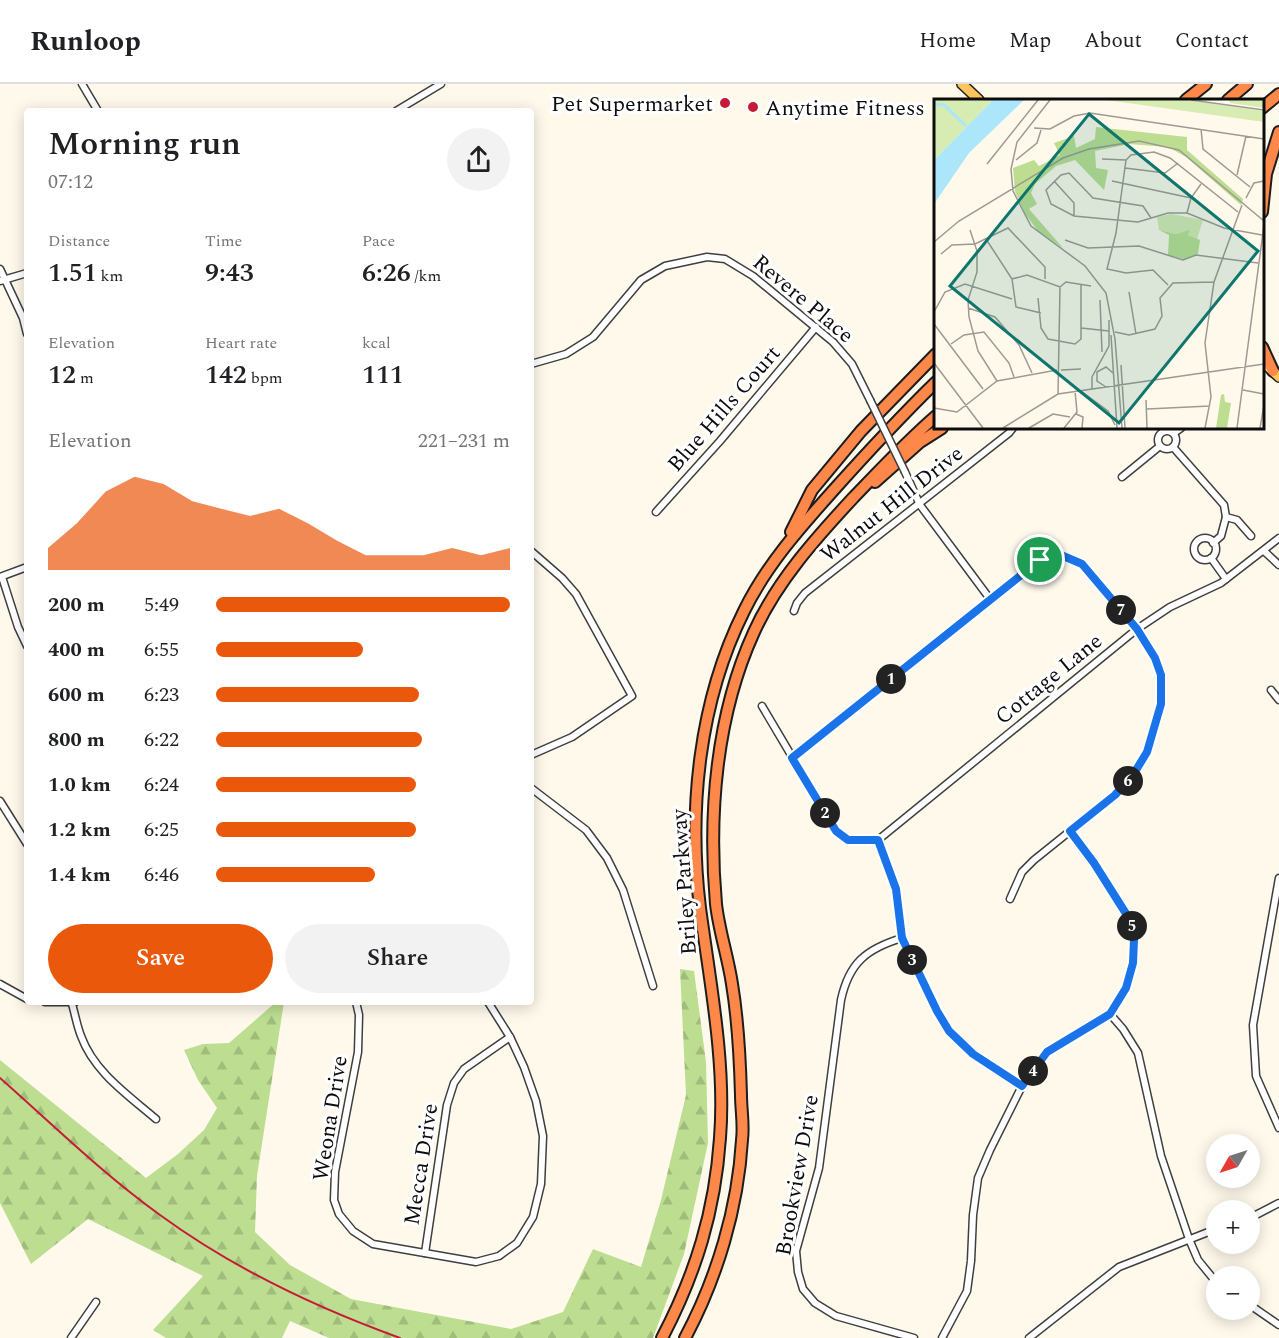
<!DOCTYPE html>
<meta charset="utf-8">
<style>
:root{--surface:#fff;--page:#f2f2f2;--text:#202124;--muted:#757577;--line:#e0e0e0;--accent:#ea580c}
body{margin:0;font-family:Spectral,serif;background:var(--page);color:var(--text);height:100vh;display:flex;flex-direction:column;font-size:22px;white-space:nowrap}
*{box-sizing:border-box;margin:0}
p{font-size:20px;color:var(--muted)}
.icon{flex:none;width:33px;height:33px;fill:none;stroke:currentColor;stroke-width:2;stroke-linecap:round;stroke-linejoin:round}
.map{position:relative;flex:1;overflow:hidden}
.drawer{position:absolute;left:24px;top:24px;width:510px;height:897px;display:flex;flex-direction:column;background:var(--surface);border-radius:6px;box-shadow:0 3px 15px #0003}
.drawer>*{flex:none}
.needle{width:39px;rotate:231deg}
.controls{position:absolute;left:1206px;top:1050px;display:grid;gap:12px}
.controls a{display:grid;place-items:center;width:54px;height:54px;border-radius:50%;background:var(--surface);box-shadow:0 3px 15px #0003;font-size:30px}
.pin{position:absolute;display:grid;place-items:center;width:51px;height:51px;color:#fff;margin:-26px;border:3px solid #fff;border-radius:50%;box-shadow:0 2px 6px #0007}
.km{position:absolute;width:30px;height:30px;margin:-15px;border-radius:50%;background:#222;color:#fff;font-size:16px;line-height:30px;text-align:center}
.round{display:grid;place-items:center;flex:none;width:63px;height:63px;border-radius:32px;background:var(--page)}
.summary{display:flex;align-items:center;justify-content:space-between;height:102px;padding:0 24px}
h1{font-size:33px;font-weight:600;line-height:45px}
.stats{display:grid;grid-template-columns:repeat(3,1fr);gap:9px;height:102px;padding:6px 24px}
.stats div{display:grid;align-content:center}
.stats b{font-size:26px;font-weight:600}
.stats small{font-size:16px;font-weight:400}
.stats p{font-size:16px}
.chart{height:168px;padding:12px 24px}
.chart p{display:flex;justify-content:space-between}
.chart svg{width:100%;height:108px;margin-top:6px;fill:var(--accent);opacity:.7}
.button{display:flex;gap:12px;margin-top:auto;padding:12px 24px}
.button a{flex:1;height:69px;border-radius:36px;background:var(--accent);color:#fff;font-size:24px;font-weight:600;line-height:69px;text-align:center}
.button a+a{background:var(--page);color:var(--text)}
ul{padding:0 24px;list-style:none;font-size:20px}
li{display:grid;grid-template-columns:96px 72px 1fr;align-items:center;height:45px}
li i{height:15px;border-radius:8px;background:var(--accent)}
header{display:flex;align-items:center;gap:36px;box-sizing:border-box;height:84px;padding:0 30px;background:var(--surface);border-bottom:2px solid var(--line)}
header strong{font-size:28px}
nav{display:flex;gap:33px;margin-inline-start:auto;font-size:21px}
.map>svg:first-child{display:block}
.forest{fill:url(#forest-firs)}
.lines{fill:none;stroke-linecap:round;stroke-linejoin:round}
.minor-casing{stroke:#3f3f3f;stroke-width:9}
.primary-casing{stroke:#1d1d1d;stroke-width:12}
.motorway-casing{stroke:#1d1d1d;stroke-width:14}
.minor{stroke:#fff;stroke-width:6}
.primary{stroke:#ffc45c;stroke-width:9}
.motorway{stroke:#fe874a;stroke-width:10}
.rail{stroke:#c61b37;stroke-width:2}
.minor-bridge-casing{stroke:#3f3f3f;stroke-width:9;stroke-linecap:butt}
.minor-bridge{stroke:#fff;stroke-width:6}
.route-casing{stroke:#fff;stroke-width:12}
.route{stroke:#1a73e8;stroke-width:8}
.poi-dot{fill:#c61b37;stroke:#fff;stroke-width:2}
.labels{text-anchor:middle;stroke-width:6;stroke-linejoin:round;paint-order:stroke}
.poi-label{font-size:22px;fill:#0c0c0c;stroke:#fff;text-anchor:end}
.street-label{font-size:22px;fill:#0c0c0c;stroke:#fff}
.inset-river{fill:none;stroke:#ace6fa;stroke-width:3}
.inset-road{fill:none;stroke:#9e9a92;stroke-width:1.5}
.view{fill:#0f766e;fill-opacity:0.15;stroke:#0f766e;stroke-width:3}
.inset-edge{fill:none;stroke:#0c0c0c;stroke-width:3}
</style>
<header>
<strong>Runloop</strong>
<nav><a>Home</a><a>Map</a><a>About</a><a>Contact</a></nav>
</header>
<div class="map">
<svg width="1279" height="1254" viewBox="0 0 1279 1254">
<defs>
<pattern id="forest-firs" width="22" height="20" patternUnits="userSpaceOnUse" patternTransform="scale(1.5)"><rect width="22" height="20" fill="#bdde91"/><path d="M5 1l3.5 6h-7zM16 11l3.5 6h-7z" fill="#a1bd7c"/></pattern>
</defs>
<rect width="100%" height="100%" fill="#fff9ec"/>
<polygon class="forest" points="680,885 694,887 706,978 708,1059 684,1170 653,1254 329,1254 290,1237 282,1254 166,1254 153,1246 203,1192 88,1135 31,1180 0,1119 0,976 146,1094 178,1070 204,1046 217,1024 198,996 184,966 203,960 229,959 276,918 284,918 257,1092 255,1148 290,1181 351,1215 511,1245 563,1228 593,1165 641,1183 661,1116 686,1011"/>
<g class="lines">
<g class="minor-casing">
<g id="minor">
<polyline points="82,0 98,27"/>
<polyline points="396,27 441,0"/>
<polyline points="0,185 23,234 27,250"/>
<polyline points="0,197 27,189"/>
<polyline points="531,280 566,270 593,253 641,196 665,182 707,173 725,175 753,192 833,258 852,280 870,316"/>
<circle cx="1167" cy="356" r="9"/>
<polyline points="1174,349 1181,344"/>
<polyline points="1173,363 1224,421 1226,433 1237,436 1251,452"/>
<polyline points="905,388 920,421 990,515"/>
<polyline points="1122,393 1160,362"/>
<polyline points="656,428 720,357 816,243"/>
<circle cx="1205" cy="465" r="11"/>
<polyline points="1213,459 1221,452 1226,433"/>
<polyline points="531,467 562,494 576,510 632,612 572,653 531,671"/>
<polyline points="1264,467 1279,481"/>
<polyline points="1211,474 1226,495"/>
<polyline points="0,493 27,483"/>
<polyline points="2,493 18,543 27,562"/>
<polyline points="794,527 797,519 805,509 1009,349 1013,344"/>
<polyline points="1271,606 1279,616"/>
<polyline points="762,622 836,747 848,756 878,756 896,805 902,854 937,927 949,947 973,970 1022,1002"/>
<polyline points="792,673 1040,476 1061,471 1082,480 1137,545 1155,574 1161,591 1161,620 1147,668 1133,691 1115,711 1034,776 1022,788 1010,815"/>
<polyline points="531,704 586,746 607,774 623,806 653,902"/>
<polyline points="0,717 27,760"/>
<polyline points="878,756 1137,545 1170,523 1221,499 1279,454"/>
<polyline points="1279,794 1253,941 1256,992 1279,1044"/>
<path d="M902 854C866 865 849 879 841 916L819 1084 796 1167 798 1188 803 1205 815 1219 836 1232 914 1254"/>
<polyline points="0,900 27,915"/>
<polyline points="45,918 75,918"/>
<polyline points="356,918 359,931 358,968 335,1088 334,1116 339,1130 353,1147 373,1160 476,1178 499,1172 517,1159 533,1133 541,1100 543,1052 536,1017 524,983 510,953 488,918"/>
<path d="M72 920C75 930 77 942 81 952 94 988 128 1011 156 1035"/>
<polyline points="1110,930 1123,945 1138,969 1161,1072 1189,1155 1198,1176 1216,1198"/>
<polyline points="1250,1134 1279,1119"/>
<polyline points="425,1169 447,1021 454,999 464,985 510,953"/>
<polyline points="1250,1221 1279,1241"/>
<polyline points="71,1254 96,1218"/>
<polyline points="942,1254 967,1207 971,1177 973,1131 978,1094 990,1066 1022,1002 1047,968 1110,930 1126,905 1133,879 1134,856 1130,836 1094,779 1070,747"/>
<polyline points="1029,1254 1119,1183 1216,1145"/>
</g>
</g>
<g class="primary-casing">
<g id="primary">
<polyline points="962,0 979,16"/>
<polyline points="1262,277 1279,293"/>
</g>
</g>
<g class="motorway-casing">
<g id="motorway">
<polyline points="1186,16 1206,0"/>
<polyline points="1228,16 1247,0"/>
<polyline points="1262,24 1279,10"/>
<polyline points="1262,128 1266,90 1279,48"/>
<polyline points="1262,263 1273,287"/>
<polyline points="875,398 920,358 942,344"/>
<polyline points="791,448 812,406 861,347 936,270"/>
<path d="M662 1254C696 1189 715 1127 720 1054 726 980 710 898 700 824 688 725 699 617 744 527 766 482 798 446 831 409 865 371 899 334 936 298"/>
<path d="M685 1254C717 1194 738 1124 742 1056 744 1041 741 1026 741 1011 740 974 738 936 732 900 728 873 719 847 716 820 708 730 716 631 754 548 777 497 816 454 853 414 880 386 906 358 936 332"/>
</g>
</g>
<use href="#minor" class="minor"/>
<use href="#primary" class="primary"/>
<use href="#motorway" class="motorway"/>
<path class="rail" d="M0 994C52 1040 103 1090 160 1131 234 1185 314 1223 400 1254"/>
<g class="minor-bridge-casing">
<polyline id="minor-bridge" points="870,316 905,388"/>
</g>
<use href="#minor-bridge" class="minor-bridge"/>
</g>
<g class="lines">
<g class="route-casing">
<polygon id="route" points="1061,471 1082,480 1137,545 1155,574 1161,591 1161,620 1147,668 1133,691 1115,711 1070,747 1094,779 1130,836 1134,856 1133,879 1126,904 1110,930 1047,968 1022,1002 973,970 949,947 937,927 902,854 896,805 878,756 848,756 836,747 792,674 1040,476"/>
</g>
<use href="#route" class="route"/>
</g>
<g class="poi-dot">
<circle cx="725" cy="19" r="6"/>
<circle cx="753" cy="23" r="6"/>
</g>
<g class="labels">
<g class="poi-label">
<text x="713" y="27">Pet Supermarket</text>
<text x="765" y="31" text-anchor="start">Anytime Fitness</text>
</g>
<g class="street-label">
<text transform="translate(804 214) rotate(40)" y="8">Revere Place</text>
<text transform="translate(723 324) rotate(-49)" y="8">Blue Hills Court</text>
<text transform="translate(891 419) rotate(-38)" y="8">Walnut Hill Drive</text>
<text transform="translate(1048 594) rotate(-39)" y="8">Cottage Lane</text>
<text transform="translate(683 798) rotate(-94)" y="8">Briley Parkway</text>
<text transform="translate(329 1034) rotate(-81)" y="8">Weona Drive</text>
<text transform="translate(420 1080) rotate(-81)" y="8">Mecca Drive</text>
<text transform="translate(796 1091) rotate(-80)" y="8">Brookview Drive</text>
</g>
</g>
<g transform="translate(934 15)">
<rect width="330" height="330" fill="#fff9ec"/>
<path d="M295 1H330V9L296 4ZM237 115 269 121 263 140 254 136 255 132 242 135 225 131 223 118Z" fill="#d7ecb3"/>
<path d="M162 28 253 38V51L309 100 307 106 252 58 234 48 195 45 161 52 162 69 174 71 170 91 141 61 122 67 101 85 97 94 103 105 95 110 129 149 104 132 92 116 81 93 79 69 100 61 105 67 126 56 120 44 140 37 142 49 161 40ZM225 131 242 135 256 131 254 136 266 141 264 155 250 160 234 156 235 136ZM290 295 291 303 297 304 293 329H282L287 296Z" fill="#bdde91"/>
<path d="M0 1H59L0 61ZM172 1H254L330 12V23Z" fill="#d7ecb3"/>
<path d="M59 1H90L35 54 0 105V61Z" fill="#ace6fa"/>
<path class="inset-river" d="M0 5 10 6 32 27"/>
<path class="inset-road" d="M116 1 83 43 77 70 79 92 97 127 151 167 172 194 181 240 188 329M257 1 330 11M100 29 116 30 140 17 156 14 330 40M267 30 269 50 316 88M168 60 192 61M82 61 103 44 107 31M53 65 104 1M191 69 231 74 244 64M303 76 312 37M120 82 140 104V117M178 82 257 99M312 99 320 84 330 82M253 114 257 99 267 85M217 119 209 107 159 99 135 74 127 76 112 91 117 105 140 117 204 123 234 114H253L290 129 328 136M36 131 43 152V173L34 201 35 218 44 252 63 282M52 140 78 180 82 208 107 214M131 141 154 149 205 147 249 161 262 156 324 164M0 143 25 122 129 59 155 50 205 42 245 51 330 122M7 155 18 146 41 145 74 129 111 168V180M78 180 93 176 126 188 132 183 157 187M234 186 219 171 192 174 173 170 182 134 192 61 197 56 220 53 236 59 304 113M195 193 202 235M104 199 107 229 114 240 141 245 147 240V185M166 201 168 253M34 209 61 218 85 246 98 274M0 213 11 193 31 185 78 200M0 225 49 290M147 229 175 232M181 233 195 236 221 230 228 217 226 199 239 184 280 183M177 236 183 329M17 245 30 236 50 233 75 264 80 278M0 264 49 329M187 266 191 329M127 271 147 270M172 288 163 282V273L172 268 179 274M158 290V278L175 247V221M309 291 330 295M147 292 174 312 181 326M124 295 126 188M212 301 213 329M0 309 23 313 63 282 123 271M213 310 276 307M142 315 149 318 148 329M69 329 124 295 330 265M95 329 119 315 136 318M130 329 143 313 141 292M271 329 277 298 271 244 280 183 308 106M303 329 330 126M326 329 330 306"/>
<path class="view" d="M155 15 324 152 185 324 16 187Z"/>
<rect width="330" height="330" class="inset-edge"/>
</g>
</svg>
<div class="controls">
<a><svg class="needle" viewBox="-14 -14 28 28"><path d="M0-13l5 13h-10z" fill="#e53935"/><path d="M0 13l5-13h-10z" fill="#757577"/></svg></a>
<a>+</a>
<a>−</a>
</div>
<div class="pin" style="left:1040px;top:476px;background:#1e9e55"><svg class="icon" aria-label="arrive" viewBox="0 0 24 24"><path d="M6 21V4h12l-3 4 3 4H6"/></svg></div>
<b class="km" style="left:891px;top:595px">1</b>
<b class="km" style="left:825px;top:729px">2</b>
<b class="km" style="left:912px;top:876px">3</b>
<b class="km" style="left:1033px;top:987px">4</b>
<b class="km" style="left:1132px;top:842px">5</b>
<b class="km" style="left:1128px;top:697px">6</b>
<b class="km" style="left:1121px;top:526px">7</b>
<section class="drawer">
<div class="summary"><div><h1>Morning run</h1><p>07:12</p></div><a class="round"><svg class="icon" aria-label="share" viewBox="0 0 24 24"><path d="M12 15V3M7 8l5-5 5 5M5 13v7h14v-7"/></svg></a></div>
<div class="stats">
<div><p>Distance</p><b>1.51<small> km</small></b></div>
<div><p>Time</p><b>9:43</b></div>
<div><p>Pace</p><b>6:26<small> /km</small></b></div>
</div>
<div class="stats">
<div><p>Elevation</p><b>12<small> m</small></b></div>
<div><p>Heart rate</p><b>142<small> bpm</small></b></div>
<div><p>kcal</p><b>111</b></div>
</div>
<div class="chart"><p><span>Elevation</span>221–231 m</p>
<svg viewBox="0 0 160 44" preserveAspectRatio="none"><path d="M0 44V35L10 25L20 12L30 6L40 9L50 16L60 19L70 22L80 19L90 25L100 32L110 38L120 38L130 38L140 35L150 38L160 35V44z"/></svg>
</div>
<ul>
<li><b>200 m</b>5:49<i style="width:100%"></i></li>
<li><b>400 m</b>6:55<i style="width:50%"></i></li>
<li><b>600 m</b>6:23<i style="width:69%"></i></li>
<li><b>800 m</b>6:22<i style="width:70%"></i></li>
<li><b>1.0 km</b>6:24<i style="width:68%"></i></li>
<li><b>1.2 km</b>6:25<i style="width:68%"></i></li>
<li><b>1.4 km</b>6:46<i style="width:54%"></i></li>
</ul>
<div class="button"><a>Save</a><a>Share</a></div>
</section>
</div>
